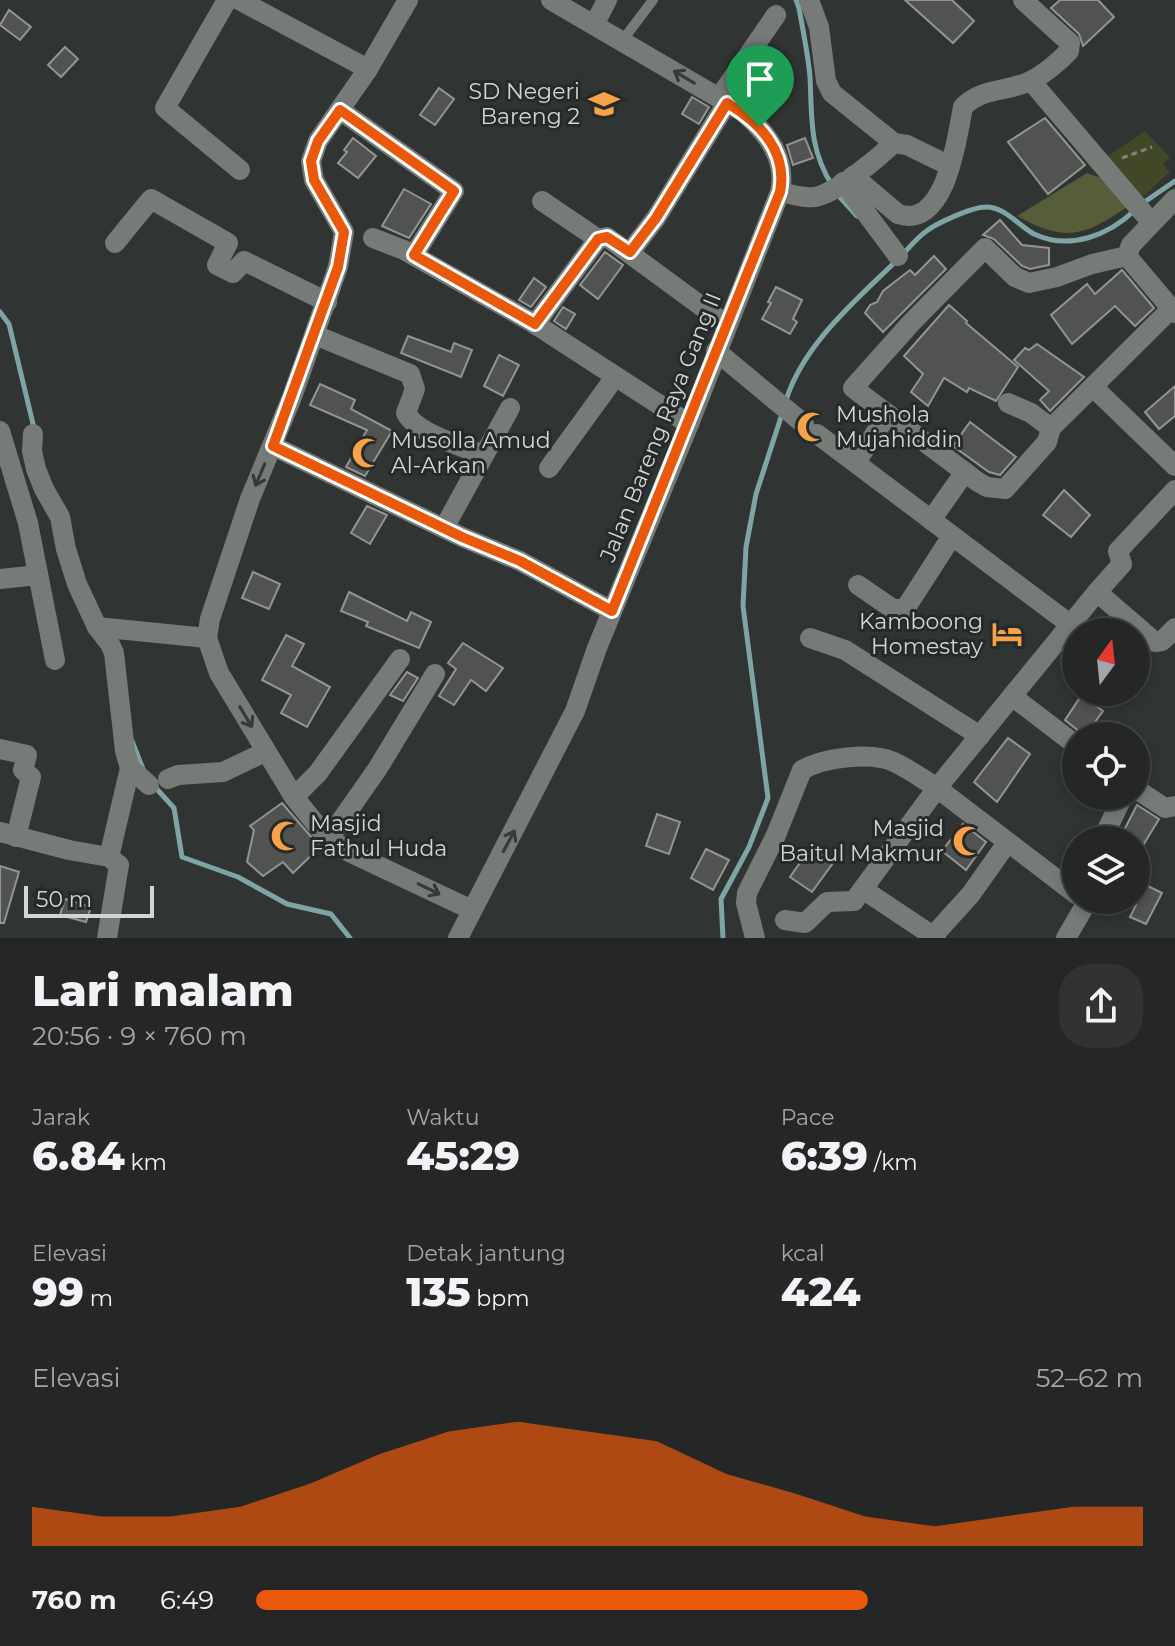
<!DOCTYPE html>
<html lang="id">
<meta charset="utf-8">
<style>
:root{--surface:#242726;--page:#303332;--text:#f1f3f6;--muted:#a3a5a7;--line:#414443;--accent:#ea580c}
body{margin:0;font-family:Montserrat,sans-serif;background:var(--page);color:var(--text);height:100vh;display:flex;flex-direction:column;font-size:30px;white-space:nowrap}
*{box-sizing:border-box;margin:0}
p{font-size:26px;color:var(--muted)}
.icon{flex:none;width:44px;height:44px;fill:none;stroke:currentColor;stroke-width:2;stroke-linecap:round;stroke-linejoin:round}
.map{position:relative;height:938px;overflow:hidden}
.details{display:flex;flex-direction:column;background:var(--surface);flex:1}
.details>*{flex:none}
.needle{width:52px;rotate:15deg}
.fabs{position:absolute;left:1062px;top:618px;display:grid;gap:16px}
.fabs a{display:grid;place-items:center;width:88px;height:88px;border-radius:50%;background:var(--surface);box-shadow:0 4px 12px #0003,0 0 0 2px var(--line);font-size:40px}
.scale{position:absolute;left:24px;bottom:20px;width:130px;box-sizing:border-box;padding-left:8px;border:4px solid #d3d5d4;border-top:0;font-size:22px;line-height:28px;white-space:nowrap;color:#d3d5d4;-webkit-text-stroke:6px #262a28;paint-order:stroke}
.pin{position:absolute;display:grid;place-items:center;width:68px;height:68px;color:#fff;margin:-82px -34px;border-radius:50% 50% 50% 0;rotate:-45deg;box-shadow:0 0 8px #0007}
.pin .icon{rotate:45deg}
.round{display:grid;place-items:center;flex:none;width:84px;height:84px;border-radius:32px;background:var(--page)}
.head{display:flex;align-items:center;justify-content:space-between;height:136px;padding:0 32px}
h1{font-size:44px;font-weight:800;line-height:60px}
.figures{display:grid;grid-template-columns:repeat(3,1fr);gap:12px;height:136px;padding:8px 32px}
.figures div{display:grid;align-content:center}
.figures b{font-size:40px;font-weight:800}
.figures small{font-size:22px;font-weight:400}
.figures p{font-size:22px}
.chart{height:224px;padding:16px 32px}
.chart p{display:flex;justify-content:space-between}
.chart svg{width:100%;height:144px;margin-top:8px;fill:var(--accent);opacity:.7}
ul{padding:0 32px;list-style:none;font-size:26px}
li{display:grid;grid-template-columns:128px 96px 1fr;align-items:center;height:60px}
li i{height:20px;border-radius:10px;background:var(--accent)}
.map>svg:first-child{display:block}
.green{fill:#404825}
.forest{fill:#555e38}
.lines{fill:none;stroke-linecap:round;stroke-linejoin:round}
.stream{stroke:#7ea5a5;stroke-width:5}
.building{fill:#50534f;stroke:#929591;stroke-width:2}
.path{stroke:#808381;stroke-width:3;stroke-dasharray:6 4;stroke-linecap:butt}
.lane{stroke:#767b78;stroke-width:10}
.street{stroke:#767b78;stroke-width:20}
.oneway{stroke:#363a38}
.route-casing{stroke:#fff;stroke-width:16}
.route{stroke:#ea580c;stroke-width:10}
.labels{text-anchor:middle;stroke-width:6;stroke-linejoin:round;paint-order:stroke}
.poi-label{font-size:22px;fill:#d3d5d4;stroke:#262a28;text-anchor:end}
.street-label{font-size:22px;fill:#d3d5d4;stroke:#262a28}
</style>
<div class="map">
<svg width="1175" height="938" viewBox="0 0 1175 938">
<rect width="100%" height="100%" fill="#303432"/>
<polygon class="green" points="1145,131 1170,158 1163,164 1170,172 1139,200 1105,158"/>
<path class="forest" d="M1087 173 1107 180 1130 205C1086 235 1067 244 1017 216Z"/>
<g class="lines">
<g class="stream">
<path d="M796 0 799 8C803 31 808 54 810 77 812 117 809 149 832 185"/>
<polyline points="837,194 857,216"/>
<polyline points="1143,203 1175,181"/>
<path d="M902 255C909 248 916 239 924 233 934 224 972 207 986 207 1005 207 1019 226 1034 234 1070 251 1109 235 1135 210"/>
<polyline points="0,312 9,324 34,428"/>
<path d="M786 400C804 344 854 302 895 262"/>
<polyline points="132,741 143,769"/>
<polyline points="155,787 174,808 182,857 238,877 287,904 331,914 350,938"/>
<polyline points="723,938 721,899 749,847 768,798 743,606 746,547 756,494 782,414"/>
</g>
</g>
<g class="building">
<polygon points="905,0 952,0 974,21 953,43"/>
<polygon points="1060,0 1098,0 1114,17 1083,46 1079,34 1051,8"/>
<polygon points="9,10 31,27 20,40 0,25"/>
<polygon points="65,47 78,59 61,77 48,65"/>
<polygon points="439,88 454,99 435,125 420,115"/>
<polygon points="692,97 709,107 699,124 682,114"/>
<polygon points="1045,118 1085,165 1048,194 1008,142"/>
<polygon points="353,138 376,156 358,178 338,163 347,152 344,150"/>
<polygon points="805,138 813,158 793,165 787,145"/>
<polygon points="404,189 431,204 409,238 382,226"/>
<polygon points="1000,220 1022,245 1049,248 1049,265 1030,269 1022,266 994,239 983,235"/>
<polygon points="605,252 623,265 598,299 580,285"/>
<polygon points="934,256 946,269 883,332 865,313 870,305 877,302 883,291 910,270 915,275"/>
<polygon points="1122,270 1154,308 1135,326 1115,306 1072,344 1051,315 1087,284 1095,294"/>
<polygon points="534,278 546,287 531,307 519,300"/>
<polygon points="776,287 802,300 793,319 797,322 790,334 762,319 771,303 768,302"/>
<polygon points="949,305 967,321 966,323 1018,367 996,401 969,388 967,392 944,378 928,406 911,392 923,374 904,356"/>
<polygon points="563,307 575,314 566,329 554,321"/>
<polygon points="408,336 451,352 454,343 472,350 461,377 401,353"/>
<polygon points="1037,344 1084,377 1050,411 1040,400 1049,391 1014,360 1025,348 1029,350"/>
<polygon points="499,355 519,365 503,396 484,386"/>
<polygon points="320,384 355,400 351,409 392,431 365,476 346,467 367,430 310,405"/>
<polygon points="1175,386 1175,416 1159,429 1145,412"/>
<polygon points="970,422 1016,457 1000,475 989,472 953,446"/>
<polygon points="1064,490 1090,515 1071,537 1043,515"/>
<polygon points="367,506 387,515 370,544 351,533"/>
<polygon points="253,572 280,584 269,609 242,598"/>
<polygon points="349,592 407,621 411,612 431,622 419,648 366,626 368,622 341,611"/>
<polygon points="286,635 304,644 292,666 330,687 307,727 281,713 291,695 262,680"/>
<polygon points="463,643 503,668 486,691 471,680 454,705 439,696 456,669 448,663"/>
<polygon points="407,672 418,678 403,701 390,695"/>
<polygon points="1081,696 1103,711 1085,736 1065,720"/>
<polygon points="1008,738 1030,754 997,802 974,782"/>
<polygon points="282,803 320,847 293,873 283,862 263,876 247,862 254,830 250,826"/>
<polygon points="1137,805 1159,819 1136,857 1136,840 1119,840"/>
<polygon points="657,814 680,822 669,854 646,846"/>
<polygon points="963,824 986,842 966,870 942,851"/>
<polygon points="811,847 833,863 812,892 790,877"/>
<polygon points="706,849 729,860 713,890 691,878"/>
<polygon points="0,866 19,872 4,923 0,923"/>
<polygon points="1136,880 1162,893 1146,924 1130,917 1136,905"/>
<polygon points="65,899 91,907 86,922 60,915"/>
</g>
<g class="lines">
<polyline class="path" points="1122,158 1152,147"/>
<polyline class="lane" points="622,41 653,0"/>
<g class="street">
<polyline points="227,0 165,108 240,170"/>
<polyline points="239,0 368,69"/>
<polyline points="408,0 368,69 318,141 311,161 314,180 344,232 338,267 292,397 250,499 210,619 207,638 219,673 294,797 324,834 349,852 472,910"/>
<polyline points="594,25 607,0"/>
<polyline points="1031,81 1151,222"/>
<polyline points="719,98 776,15"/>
<polyline points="340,110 454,191 414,255"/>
<polyline points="894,143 907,145 950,166"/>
<path d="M853 176 898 214C946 230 957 138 963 107 981 88 1006 92 1028 82 1042 76 1059 62 1069 51L1070 43 1023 0"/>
<polyline points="843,182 898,256"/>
<path d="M780 192C792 194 807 200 819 196 841 189 877 159 894 143L832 93 826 81 819 27 809 0"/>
<polyline points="542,201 598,239"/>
<polyline points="373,238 404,250 535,324 689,424"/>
<polyline points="115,243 151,199 228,243 217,265 233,273 244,261 327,302"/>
<polyline points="630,252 656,218 727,103"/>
<polyline points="1127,256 1175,313"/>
<polyline points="1171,309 1051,428 1047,442 1005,489 987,487 978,482 853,388 911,323 985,248 1015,277 1029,283 1057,277 1092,264 1127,256 1131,245 1175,199"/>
<polyline points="535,324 598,239 607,237 727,325"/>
<path d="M315 335 410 374 415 389 406 413C416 433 463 447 484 455"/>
<polyline points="716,351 804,424"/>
<polyline points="1093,387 1175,466"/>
<polyline points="1008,403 1031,413 1051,428"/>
<polyline points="0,431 28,523 55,660"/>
<polyline points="33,434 32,451 36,469 44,489 60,517 66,549 77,584 97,627 110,644 114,653 125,751 130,768 149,785"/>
<polyline points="817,434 1071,625"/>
<polyline points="273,446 462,537 520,561 612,611"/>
<polyline points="856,462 888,414"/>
<polyline points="549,468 615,377"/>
<polyline points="931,520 965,472"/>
<polyline points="444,528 510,408"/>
<polyline points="0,579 38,575"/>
<polyline points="858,585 893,609 905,609 952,536"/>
<polyline points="1097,592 1122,564 1118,551 1175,490"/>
<polyline points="97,627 207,638"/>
<polyline points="810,638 845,650 980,736"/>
<polyline points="1013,697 1076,745"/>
<polyline points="0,749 27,755 23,770 31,777 16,837"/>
<polyline points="168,779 178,775 223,772 265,752"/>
<polyline points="1136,789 1165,808 1175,806"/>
<polyline points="294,797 318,773 400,659"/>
<polyline points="0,832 69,850 109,857 119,865 107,938"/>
<polyline points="329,838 378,768 435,674"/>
<polyline points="1102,840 1123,796"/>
<polyline points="109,857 130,768"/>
<polyline points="864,890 936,938"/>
<polyline points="785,920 805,923 827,902 854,901 937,788 1076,894"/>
<polyline points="933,936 971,894 1007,843"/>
<path d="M458 938 575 711 597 648 689 424 780 192C787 158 767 133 743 112L551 0"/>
<path d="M755 938 746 903 747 893 776 835 802 770C823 758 871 751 894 762 909 769 923 779 937 788L1097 592 1155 642 1162 641 1175 628"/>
<polyline points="1066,938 1087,902 1084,900"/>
</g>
</g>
<defs><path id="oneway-shaft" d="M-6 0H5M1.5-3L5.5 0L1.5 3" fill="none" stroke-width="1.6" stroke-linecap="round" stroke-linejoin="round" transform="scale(2)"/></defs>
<g class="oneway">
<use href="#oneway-shaft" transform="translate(684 77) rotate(-149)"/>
<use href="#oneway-shaft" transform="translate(260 475) rotate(113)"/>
<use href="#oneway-shaft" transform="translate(246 717) rotate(59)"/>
<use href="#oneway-shaft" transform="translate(509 841) rotate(-62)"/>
<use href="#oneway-shaft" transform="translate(429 889) rotate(26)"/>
</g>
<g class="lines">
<g class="route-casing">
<path id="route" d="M727 103C759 122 788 151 780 192L612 611 520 561 462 537 273 446 338 267 344 232 314 180 311 161 318 141 340 110 454 191 414 255 535 324 598 239 607 237 630 252 656 218Z"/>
</g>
<use href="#route" class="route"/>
</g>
<defs>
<g id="school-bare" transform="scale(2.4)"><path d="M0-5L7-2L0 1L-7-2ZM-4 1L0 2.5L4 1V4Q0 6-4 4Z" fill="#f7a149" stroke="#262a28" stroke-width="2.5" paint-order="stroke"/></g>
<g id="mosque-bare" transform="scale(2.4)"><path d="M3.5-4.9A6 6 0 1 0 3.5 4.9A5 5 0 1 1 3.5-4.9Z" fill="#f7a149" stroke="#262a28" stroke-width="2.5" paint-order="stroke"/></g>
<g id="hotel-bare" transform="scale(2.4)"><path d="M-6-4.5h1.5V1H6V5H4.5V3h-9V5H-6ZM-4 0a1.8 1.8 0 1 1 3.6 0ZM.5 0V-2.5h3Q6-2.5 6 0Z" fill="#f7a149" stroke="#262a28" stroke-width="2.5" paint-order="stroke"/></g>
</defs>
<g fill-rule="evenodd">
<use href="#school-bare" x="604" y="104"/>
<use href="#mosque-bare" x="812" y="427"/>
<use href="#mosque-bare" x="367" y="453"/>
<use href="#hotel-bare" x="1007" y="634"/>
<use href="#mosque-bare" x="286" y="836"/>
<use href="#mosque-bare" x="968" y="841"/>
</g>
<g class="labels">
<g class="poi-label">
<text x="580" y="99">SD Negeri<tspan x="580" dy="25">Bareng 2</tspan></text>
<text x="836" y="422" text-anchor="start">Mushola<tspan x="836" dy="25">Mujahiddin</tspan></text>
<text x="391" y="448" text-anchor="start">Musolla Amud<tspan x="391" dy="25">Al-Arkan</tspan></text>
<text x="983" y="629">Kamboong<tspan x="983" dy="25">Homestay</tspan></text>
<text x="310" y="831" text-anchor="start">Masjid<tspan x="310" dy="25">Fathul Huda</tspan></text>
<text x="944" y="836">Masjid<tspan x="944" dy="25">Baitul Makmur</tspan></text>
</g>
<g class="street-label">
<text transform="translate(660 427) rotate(-68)" y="8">Jalan Bareng Raya Gang II</text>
</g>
</g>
</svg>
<div class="fabs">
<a><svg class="needle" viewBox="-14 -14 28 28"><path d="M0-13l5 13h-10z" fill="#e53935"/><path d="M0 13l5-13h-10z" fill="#a3a5a7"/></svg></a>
<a><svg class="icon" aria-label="locate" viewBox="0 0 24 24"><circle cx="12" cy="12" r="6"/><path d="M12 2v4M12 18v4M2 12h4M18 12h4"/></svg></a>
<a><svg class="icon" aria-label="layers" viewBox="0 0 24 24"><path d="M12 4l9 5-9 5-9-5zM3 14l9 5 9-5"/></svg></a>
</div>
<div class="scale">50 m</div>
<div class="pin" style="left:760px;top:127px;background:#1e9e55"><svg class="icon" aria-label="arrive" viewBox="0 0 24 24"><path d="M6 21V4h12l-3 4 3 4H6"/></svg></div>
</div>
<section class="details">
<div class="head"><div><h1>Lari malam</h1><p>20:56 · 9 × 760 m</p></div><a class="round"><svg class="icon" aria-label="share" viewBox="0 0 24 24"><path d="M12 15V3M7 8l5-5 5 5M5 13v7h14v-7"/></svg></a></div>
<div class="figures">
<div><p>Jarak</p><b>6.84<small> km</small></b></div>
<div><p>Waktu</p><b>45:29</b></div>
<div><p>Pace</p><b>6:39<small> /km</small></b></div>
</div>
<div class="figures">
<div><p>Elevasi</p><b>99<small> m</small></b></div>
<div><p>Detak jantung</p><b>135<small> bpm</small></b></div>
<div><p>kcal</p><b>424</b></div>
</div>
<div class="chart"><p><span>Elevasi</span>52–62 m</p>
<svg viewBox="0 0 160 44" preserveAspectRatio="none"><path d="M0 44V32L10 35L20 35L30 32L40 25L50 16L60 9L70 6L80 9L90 12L100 22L110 28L120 35L130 38L140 35L150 32L160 32V44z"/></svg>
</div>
<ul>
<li><b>760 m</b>6:49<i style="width:69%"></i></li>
</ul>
</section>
